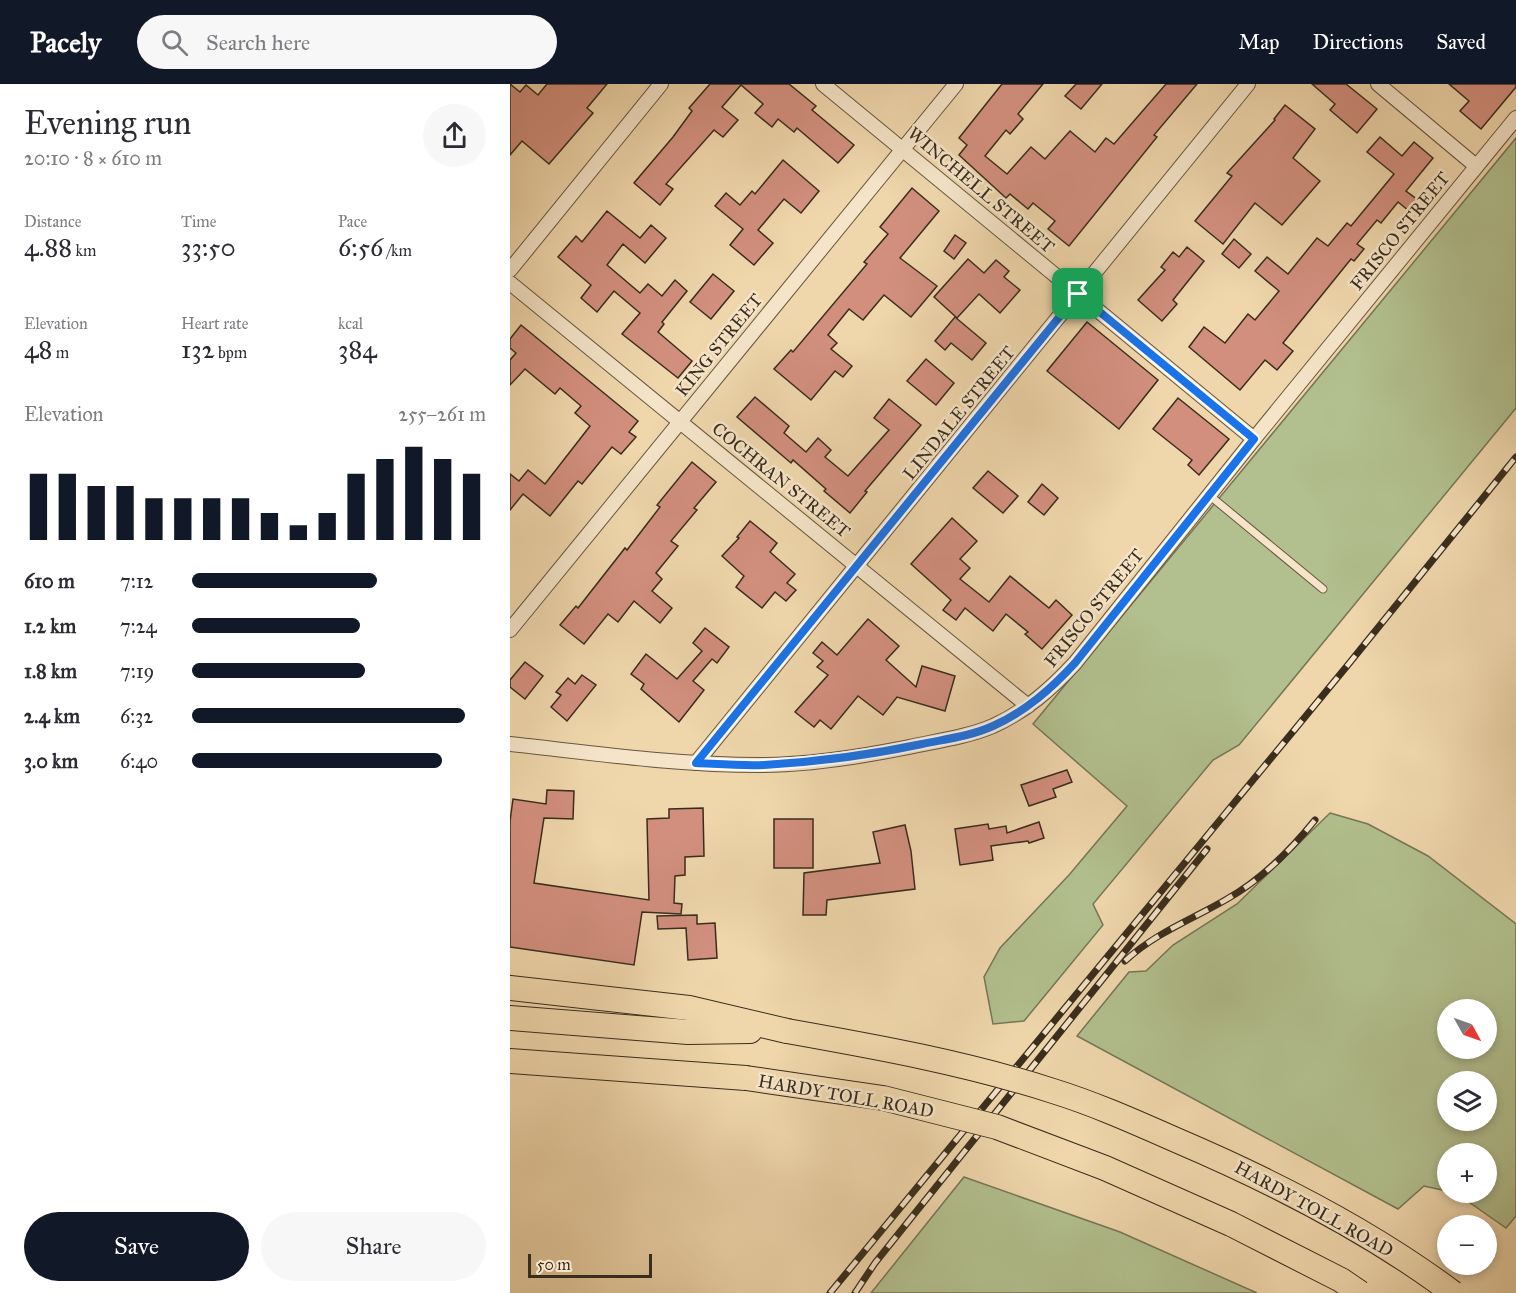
<!DOCTYPE html>
<meta charset="utf-8">
<style>
:root{--surface:#fff;--page:#f7f7f7;--text:#2b2b33;--muted:#7c7c81;--accent:#111827}
body{margin:0;font-family:"IM FELL Great Primer",serif;background:var(--page);color:var(--text);height:100vh;display:flex;flex-direction:column;font-size:22px;white-space:nowrap}
*{box-sizing:border-box;margin:0}
p{font-size:20px;color:var(--muted)}
.icon{flex:none;width:33px;height:33px;fill:none;stroke:currentColor;stroke-width:2;stroke-linecap:round;stroke-linejoin:round}
.map{position:relative;flex:1;overflow:hidden}
.details{display:flex;flex-direction:column;background:var(--surface);width:510px}
.details>*{flex:none}
.needle{width:39px;rotate:130deg}
.tools{position:absolute;left:927px;top:915px;display:grid;gap:12px}
.tools a{display:grid;place-items:center;width:60px;height:60px;border-radius:50%;background:var(--surface);box-shadow:0 3px 9px #0003;font-size:30px}
.scale{position:absolute;left:18px;bottom:15px;width:124px;box-sizing:border-box;padding-left:6px;border:3px solid #392d1d;border-top:0;font-size:16px;line-height:21px;white-space:nowrap;color:#392d1d;-webkit-text-stroke:4px #f5e4c8;paint-order:stroke}
.pin{position:absolute;display:grid;place-items:center;width:51px;height:51px;color:#fff;margin:-26px;border-radius:12px;box-shadow:0 3px 9px #0006}
.round{display:grid;place-items:center;flex:none;width:63px;height:63px;border-radius:32px;background:var(--page)}
.headline{display:flex;align-items:center;justify-content:space-between;height:102px;padding:0 24px}
h1{font-size:33px;font-weight:600;line-height:45px}
.figures{display:grid;grid-template-columns:repeat(3,1fr);gap:9px;height:102px;padding:6px 24px}
.figures div{display:grid;align-content:center}
.figures b{font-size:26px;font-weight:600}
.figures small{font-size:16px;font-weight:400}
.figures p{font-size:16px}
.chart{height:168px;padding:12px 24px}
.chart p{display:flex;justify-content:space-between}
.chart svg{width:100%;height:108px;margin-top:6px;stroke:var(--accent);stroke-width:6}
.button{display:flex;gap:12px;margin-top:auto;padding:12px 24px}
.button a{flex:1;height:69px;border-radius:36px;background:var(--accent);color:#fff;font-size:24px;font-weight:600;line-height:69px;text-align:center}
.button a+a{background:var(--page);color:var(--text)}
ul{padding:0 24px;list-style:none;font-size:20px}
li{display:grid;grid-template-columns:96px 72px 1fr;align-items:center;height:45px}
li i{height:15px;border-radius:8px;background:var(--accent)}
header{display:flex;align-items:center;gap:36px;box-sizing:border-box;height:84px;padding:0 30px;background:var(--accent);color:#fff}
header strong{font-size:28px}
nav{display:flex;gap:33px;margin-inline-start:auto;font-size:21px}
.search{width:420px;height:54px;background:var(--page);display:flex;align-items:center;gap:15px;box-sizing:border-box;padding:0 21px;border-radius:33px;color:var(--muted);font-size:22px}
main{display:flex;flex:1;min-height:0}
.map>svg:first-child{display:block}
.green{fill:#b2bf8e;stroke:#767656;stroke-width:1.5;fill-rule:evenodd}
.building{fill:#d28f7e;stroke:#392d1d;stroke-width:1.5}
.lines{fill:none;stroke-linecap:round;stroke-linejoin:round}
.lane-casing{stroke:#665740;stroke-width:9}
.street-casing{stroke:#665740;stroke-width:16}
.highway-casing{stroke:#392d1d;stroke-width:26}
.lane{stroke:#f5e4c8;stroke-width:7}
.street{stroke:#f5e4c8;stroke-width:14}
.highway{stroke:#efd6ab;stroke-width:24}
.rail-casing{stroke:#392d1d;stroke-width:7}
.rail{stroke:#f5e4c8;stroke-width:4.5;stroke-dasharray:14;stroke-linecap:butt}
.highway-bridge-casing{stroke:#392d1d;stroke-width:26;stroke-linecap:butt}
.highway-bridge{stroke:#efd6ab;stroke-width:24}
.route-casing{stroke:#fff;stroke-width:12}
.route{stroke:#1a73e8;stroke-width:8}
.labels{text-anchor:middle;stroke-width:5;stroke-linejoin:round;paint-order:stroke}
.street-label{font-size:18px;fill:#392d1d;stroke:#f5e4c8}
</style>
<header>
<strong>Pacely</strong>
<div class="search"><svg class="icon" aria-label="search" viewBox="0 0 24 24"><circle cx="10" cy="10" r="6"/><path d="M15 15l6 6"/></svg>Search here</div>
<nav><a>Map</a><a>Directions</a><a>Saved</a></nav>
</header>
<main>
<section class="details">
<div class="headline"><div><h1>Evening run</h1><p>20:10 · 8 × 610 m</p></div><a class="round"><svg class="icon" aria-label="share" viewBox="0 0 24 24"><path d="M12 15V3M7 8l5-5 5 5M5 13v7h14v-7"/></svg></a></div>
<div class="figures">
<div><p>Distance</p><b>4.88<small> km</small></b></div>
<div><p>Time</p><b>33:50</b></div>
<div><p>Pace</p><b>6:56<small> /km</small></b></div>
</div>
<div class="figures">
<div><p>Elevation</p><b>48<small> m</small></b></div>
<div><p>Heart rate</p><b>132<small> bpm</small></b></div>
<div><p>kcal</p><b>384</b></div>
</div>
<div class="chart"><p><span>Elevation</span>255–261 m</p>
<svg viewBox="0 0 160 44" preserveAspectRatio="none"><path d="M5 44V17M15 44V17M25 44V22M35 44V22M45 44V27M55 44V27M65 44V27M75 44V27M85 44V33M95 44V38M105 44V33M115 44V17M125 44V11M135 44V6M145 44V11M155 44V17"/></svg>
</div>
<ul>
<li><b>610 m</b>7:12<i style="width:63%"></i></li>
<li><b>1.2 km</b>7:24<i style="width:57%"></i></li>
<li><b>1.8 km</b>7:19<i style="width:59%"></i></li>
<li><b>2.4 km</b>6:32<i style="width:93%"></i></li>
<li><b>3.0 km</b>6:40<i style="width:85%"></i></li>
</ul>
<div class="button"><a>Save</a><a>Share</a></div>
</section>
<div class="map">
<svg width="1006" height="1209" viewBox="0 0 1006 1209">
<rect width="100%" height="100%" fill="#efd6ab"/>
<filter id="stains"><feTurbulence type="fractalNoise" baseFrequency=".00333" numOctaves="4"/><feColorMatrix values="0 0 0 0 .2 0 0 0 0 .09 0 0 0 0 .02 0 0 0 .5 -.17"/></filter>
<radialGradient id="worn" r=".72"><stop offset=".6" stop-color="#630" stop-opacity="0"/><stop offset="1" stop-color="#630" stop-opacity=".3"/></radialGradient>
<g class="green">
<polygon points="1006,54 1006,324 729,661 703,676 583,820 593,841 514,937 483,940 474,893 490,864 559,791 617,722 523,640"/>
<path d="M820 729 858 740 918 772 1006 840V1132L996 1144 946 1109 976 1108V1070H938L937 1107 914 1102 888 1125 567 952 619 888 636 887 663 861 727 820ZM938 926H976V964H938ZM938 998H976V1036H938Z"/>
<polygon points="454,1093 610,1148 747,1209 361,1209"/>
</g>
<g class="building">
<polygon points="0,0 10,8 16,1 28,11 37,0 97,0 77,24 83,29 39,80 12,57 0,71"/>
<polygon points="200,0 279,0 306,22 302,26 344,61 328,79 287,44 284,48 268,35 262,43 245,29 253,20 231,1 212,23 228,36 213,53 204,46 156,100 163,105 150,121 124,99 163,53 182,27 179,24"/>
<polygon points="492,0 533,0 508,30 513,35 500,50 496,46 475,72 497,90 521,63 535,75 560,47 585,68 596,54 604,60 656,0 687,0 644,51 647,53 559,162 538,145 545,137 523,119 518,125 500,110 496,114 449,71 457,61 449,54"/>
<polygon points="566,0 592,0 571,25 555,12"/>
<polygon points="802,0 836,0 867,25 847,49 820,26 825,20"/>
<polygon points="939,0 1006,0 1006,3 971,45 950,27 959,17"/>
<polygon points="775,21 805,45 783,74 810,97 772,141 745,119 713,160 685,137 722,92 717,89 765,36 764,35"/>
<polygon points="870,53 892,72 904,58 923,74 896,107 908,116 899,127 888,118 871,139 867,136 847,160 854,165 844,177 841,175 773,259 783,267 767,286 755,276 730,306 679,263 694,243 715,259 738,230 745,236 769,207 745,187 757,173 778,190 807,154 818,162 837,139 841,142 884,90 857,68"/>
<polygon points="273,76 309,107 291,129 274,115 248,146 263,159 244,181 220,161 233,145 205,122 216,109 230,121 242,107 245,110"/>
<polygon points="402,104 429,127 390,174 427,202 401,233 374,211 353,236 339,225 318,251 327,259 321,265 342,282 333,293 325,287 301,316 264,285 281,266 283,268 357,180 354,178 378,150 370,143"/>
<polygon points="97,127 130,154 141,141 156,154 135,179 113,160 97,181 130,209 138,200 152,212 165,196 177,207 152,238 154,240 148,248 182,277 168,294 112,250 130,229 104,207 87,228 71,214 81,201 48,173 66,152 72,158"/>
<polygon points="445,151 456,159 444,175 434,167"/>
<polygon points="724,155 741,170 729,184 712,170"/>
<polygon points="677,163 694,177 663,216 667,220 652,237 628,216 655,186 651,183 663,168 669,173"/>
<polygon points="458,175 474,189 486,176 499,187 494,193 510,206 490,229 469,210 447,234 424,213"/>
<polygon points="203,190 224,207 201,235 180,218"/>
<polygon points="445,233 476,259 462,276 441,259 435,266 425,257"/>
<polygon points="577,238 648,296 609,345 537,287"/>
<polygon points="11,241 128,337 119,348 126,353 111,370 102,363 72,400 68,397 40,432 13,410 0,426 0,390 9,397 18,386 35,400 80,342 65,329 71,322 50,304 45,310 15,285 0,301 0,276 6,269 0,264 0,255"/>
<polygon points="416,275 444,299 426,321 397,297"/>
<polygon points="245,313 279,342 274,349 296,368 308,354 321,366 315,373 338,392 379,346 364,334 379,315 411,341 355,407 357,408 340,429 314,407 316,405 283,376 281,379 227,333"/>
<polygon points="668,314 719,355 689,391 678,381 682,376 643,345"/>
<polygon points="182,378 206,398 184,424 187,426 161,457 168,462 146,489 152,495 142,507 162,524 150,539 124,517 108,538 98,530 74,560 50,541 66,522 68,524 115,464 117,466 150,423 147,421"/>
<polygon points="478,387 508,412 493,429 463,404"/>
<polygon points="532,400 548,414 534,431 518,418"/>
<polygon points="442,434 467,457 450,475 460,484 450,495 479,518 500,492 539,524 546,516 562,531 532,565 515,550 518,548 496,530 483,547 455,524 446,536 433,526 441,516 401,480"/>
<polygon points="240,437 267,459 260,468 285,490 277,499 286,506 276,517 265,508 252,524 226,503 234,492 212,472 229,454 227,453"/>
<polygon points="358,535 389,562 376,576 406,603 412,582 445,592 435,627 387,613 373,631 348,612 321,645 310,636 304,643 285,628 318,591 307,583 313,577 303,569 312,558 327,571"/>
<polygon points="195,544 219,563 207,579 202,575 183,597 194,606 169,638 131,605 134,600 121,590 136,570 167,595 192,567 183,559"/>
<polygon points="15,578 33,592 15,615 0,603 0,596"/>
<polygon points="72,591 86,601 57,637 41,623 51,611 46,608 58,594 65,600"/>
<polygon points="557,686 562,698 543,705 546,713 519,722 511,701"/>
<polygon points="37,706 64,707 63,735 34,734 24,799 139,816 137,735 159,734 159,725 193,724 194,772 175,773 175,791 165,792 164,819 172,820 171,830 132,828 124,881 0,863 0,737 3,715 36,720"/>
<rect x="264" y="735" width="39" height="49"/>
<polygon points="529,738 534,754 519,759 518,757 481,762 483,776 450,781 445,745 478,740 479,745 496,742 497,749"/>
<polygon points="395,741 401,767 405,805 317,816 316,831 293,831 294,789 370,779 363,748"/>
<polygon points="187,831 187,840 205,839 207,874 178,876 176,844 148,845 147,832"/>
</g>
<g class="lines">
<g class="lane-casing">
<polyline id="lane" points="699,411 813,505"/>
</g>
<g class="street-casing">
<g id="street">
<polyline points="313,0 744,355"/>
<polyline points="868,0 966,82"/>
<polyline points="0,186 151,0"/>
<polyline points="0,199 518,622"/>
<polyline points="0,546 446,0"/>
<path d="M0 660C83 669 166 681 250 681 295 681 354 672 399 663 427 657 457 653 483 642 516 627 541 605 565 579L744 355 1006 34"/>
<polyline points="186,679 738,0"/>
</g>
</g>
<g class="highway-casing">
<g id="highway">
<polyline points="0,904 179,924 277,947"/>
<polyline points="0,934 178,948 240,947"/>
<polyline points="0,977 236,994"/>
</g>
</g>
<use href="#lane" class="lane"/>
<use href="#street" class="street"/>
<use href="#highway" class="highway"/>
<g class="rail-casing">
<g id="rail">
<path d="M615 877C645 849 683 835 717 815 752 795 780 767 805 736"/>
<polyline points="320,1209 837,582 1006,373"/>
<polyline points="345,1209 365,1179 697,765"/>
</g>
</g>
<use href="#rail" class="rail"/>
<g class="highway-bridge-casing">
<g id="highway-bridge">
<path d="M277 947C367 963 456 979 543 1007 585 1020 625 1038 666 1056 762 1097 859 1146 943 1209"/>
<polyline points="236,994 373,1014 487,1043 595,1084 721,1140 831,1196 850,1209"/>
</g>
</g>
<use href="#highway-bridge" class="highway-bridge"/>
</g>
<g class="lines">
<g class="route-casing">
<path id="route" d="M568 210 744 355 565 579C541 605 516 627 483 642 461 652 436 655 412 660 360 671 307 678 254 681 232 682 208 680 186 679Z"/>
</g>
<use href="#route" class="route"/>
</g>
<g class="labels">
<g class="street-label">
<text transform="translate(471 106) rotate(40)" y="6">WINCHELL STREET</text>
<text transform="translate(890 147) rotate(-51)" y="6">FRISCO STREET</text>
<text transform="translate(209 261) rotate(-51)" y="6">KING STREET</text>
<text transform="translate(449 329) rotate(-51)" y="6">LINDALE STREET</text>
<text transform="translate(271 396) rotate(39)" y="6">COCHRAN STREET</text>
<text transform="translate(584 524) rotate(-51)" y="6">FRISCO STREET</text>
<text transform="translate(336 1012) rotate(10)" y="6">HARDY TOLL ROAD</text>
<text transform="translate(804 1125) rotate(29)" y="6">HARDY TOLL ROAD</text>
</g>
</g>
<rect width="100%" height="100%" filter="url(#stains)"/>
<rect width="100%" height="100%" fill="url(#worn)"/>
</svg>
<div class="tools">
<a><svg class="needle" viewBox="-14 -14 28 28"><path d="M0-13l5 13h-10z" fill="#e53935"/><path d="M0 13l5-13h-10z" fill="#7c7c81"/></svg></a>
<a><svg class="icon" aria-label="layers" viewBox="0 0 24 24"><path d="M12 4l9 5-9 5-9-5zM3 14l9 5 9-5"/></svg></a>
<a>+</a>
<a>−</a>
</div>
<div class="scale">50 m</div>
<div class="pin" style="left:568px;top:210px;background:#1e9e55"><svg class="icon" aria-label="arrive" viewBox="0 0 24 24"><path d="M6 21V4h12l-3 4 3 4H6"/></svg></div>
</div>
</main>
